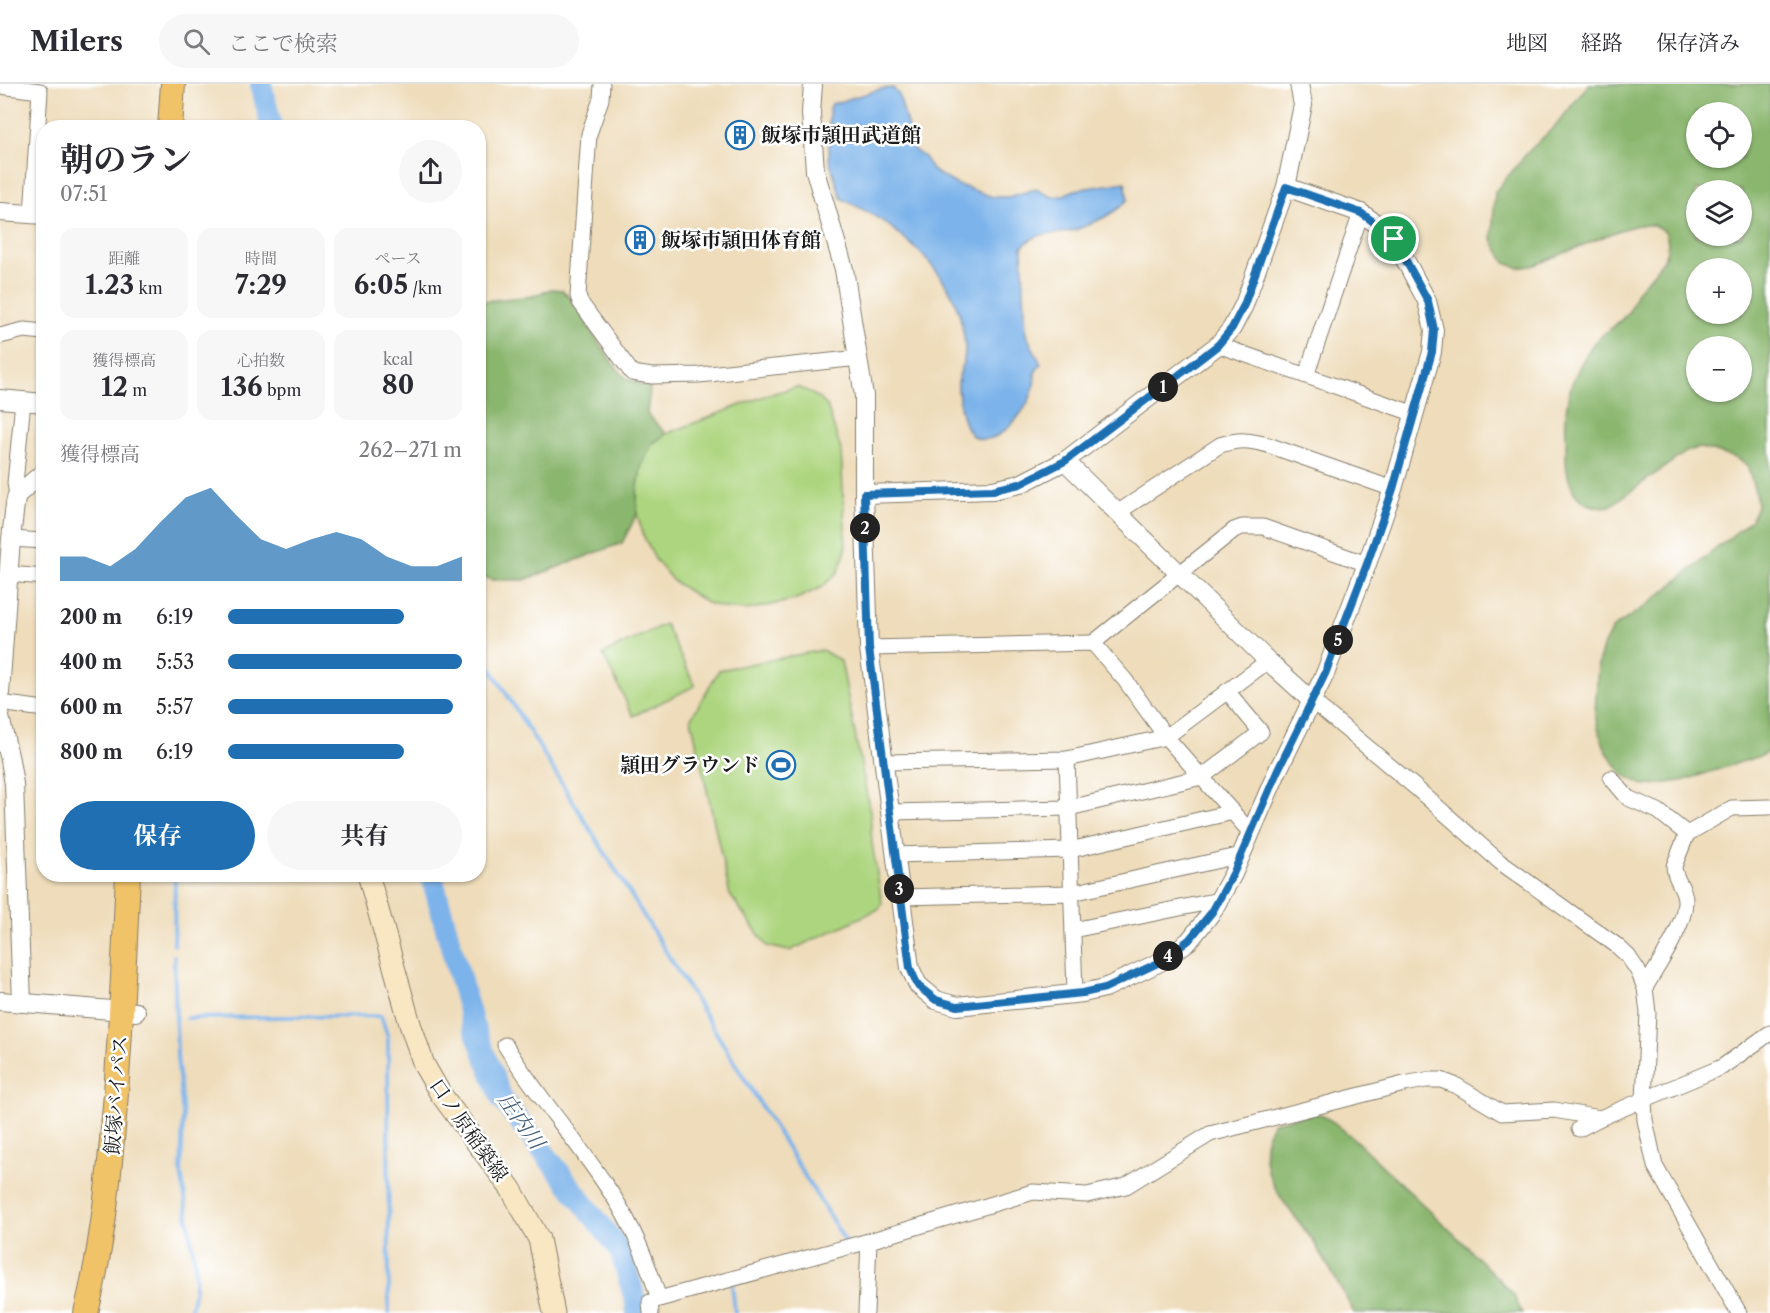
<!DOCTYPE html>
<html lang="ja">
<meta charset="utf-8">
<style>
:root{--surface:#fff;--page:#f7f7f7;--text:#2b2b33;--muted:#7c7c81;--line:#e1e1e2;--accent:#1f6fb2}
body{margin:0;font-family:"Libre Caslon Text","Noto Serif JP",serif;background:var(--page);color:var(--text);height:100vh;display:flex;flex-direction:column;font-size:22px;white-space:nowrap}
*{box-sizing:border-box;margin:0}
p{font-size:20px;color:var(--muted)}
.icon{flex:none;width:33px;height:33px;fill:none;stroke:currentColor;stroke-width:2;stroke-linecap:round;stroke-linejoin:round}
.map{position:relative;flex:1;overflow:hidden}
.details{position:absolute;left:36px;top:36px;width:450px;height:762px;display:flex;flex-direction:column;background:var(--surface);border-radius:24px;box-shadow:0 2px 4px #0004}
.details>*{flex:none}
.tools{position:absolute;left:1686px;top:18px;display:grid;gap:12px}
.tools a{display:grid;place-items:center;width:66px;height:66px;border-radius:50%;background:var(--surface);box-shadow:0 2px 4px #0004;font-size:30px}
.pin{position:absolute;display:grid;place-items:center;width:51px;height:51px;color:#fff;margin:-26px;border:3px solid #fff;border-radius:50%;box-shadow:0 2px 6px #0007}
.km{position:absolute;width:30px;height:30px;margin:-15px;border-radius:50%;background:#222;color:#fff;font-size:16px;line-height:30px;text-align:center}
.round{display:grid;place-items:center;flex:none;width:63px;height:63px;border-radius:32px;background:var(--page)}
.headline{display:flex;align-items:center;justify-content:space-between;height:102px;padding:0 24px}
h1{font-size:33px;font-weight:700;line-height:45px}
.figures{display:grid;grid-template-columns:repeat(3,1fr);gap:9px;height:102px;padding:6px 24px}
.figures div{display:grid;align-content:center;border-radius:15px;background:var(--page);text-align:center}
.figures b{font-size:26px;font-weight:700}
.figures small{font-size:16px;font-weight:400}
.figures p{font-size:16px}
.chart{height:168px;padding:12px 24px}
.chart p{display:flex;justify-content:space-between}
.chart svg{width:100%;height:108px;margin-top:6px;fill:var(--accent);opacity:.7}
.action{display:flex;gap:12px;margin-top:auto;padding:12px 24px}
.action a{flex:1;height:69px;border-radius:36px;background:var(--accent);color:#fff;font-size:24px;font-weight:700;line-height:69px;text-align:center}
.action a+a{background:var(--page);color:var(--text)}
ul{padding:0 24px;list-style:none;font-size:20px}
li{display:grid;grid-template-columns:96px 72px 1fr;align-items:center;height:45px}
li i{height:15px;border-radius:8px;background:var(--accent)}
header{display:flex;align-items:center;gap:36px;box-sizing:border-box;height:84px;padding:0 30px;background:var(--surface);border-bottom:2px solid var(--line)}
header strong{font-size:28px}
nav{display:flex;gap:33px;margin-inline-start:auto;font-size:21px}
.search{width:420px;height:54px;background:var(--page);display:flex;align-items:center;gap:15px;box-sizing:border-box;padding:0 21px;border-radius:33px;color:var(--muted);font-size:22px}
.map>svg:first-child{display:block}
.green{fill:#add57f;stroke:#64784e;stroke-width:1.5}
.forest{fill:#8ab66e;stroke:#536945;stroke-width:1.5;fill-rule:evenodd}
.water{fill:#7bb3ea;stroke:#4c6883;stroke-width:1.5}
.lines{fill:none;stroke-linecap:round;stroke-linejoin:round}
.stream{stroke:#7bb3ea;stroke-width:4}
.river{stroke:#7bb3ea;stroke-width:22}
.minor-casing{stroke:#857c6b;stroke-width:17}
.tertiary-casing{stroke:#857c6b;stroke-width:20}
.secondary-casing{stroke:#857c6b;stroke-width:23}
.trunk-casing{stroke:#857c6b;stroke-width:26}
.minor{stroke:#fff;stroke-width:15}
.tertiary{stroke:#fff;stroke-width:18}
.secondary{stroke:#f9e7c3;stroke-width:21}
.trunk{stroke:#f1c369;stroke-width:24}
.route-casing{stroke:#fff;stroke-width:12}
.route{stroke:#1f6fb2;stroke-width:8}
.labels{text-anchor:middle;stroke-width:5;stroke-linejoin:round;paint-order:stroke}
.poi-label{font-size:20px;font-weight:bold;fill:#1c1c1c;stroke:#fff;text-anchor:start}
.street-label{font-size:20px;fill:#1c1c1c;stroke:#fff}
.water-label{font-size:21px;font-style:italic;fill:#476079;stroke:#fff}
</style>
<header>
<strong>Milers</strong>
<div class="search"><svg class="icon" aria-label="search" viewBox="0 0 24 24"><circle cx="10" cy="10" r="6"/><path d="M15 15l6 6"/></svg>ここで検索</div>
<nav><a>地図</a><a>経路</a><a>保存済み</a></nav>
</header>
<div class="map">
<svg width="1770" height="1229" viewBox="0 0 1770 1229">
<rect width="100%" height="100%" fill="#fff"/>
<filter id="ink" filterUnits="userSpaceOnUse"><feTurbulence type="fractalNoise" baseFrequency=".0167" numOctaves="2"/><feDisplacementMap in="SourceGraphic" scale="12" xChannelSelector="R" yChannelSelector="G"/><feConvolveMatrix kernelMatrix="1 2 1 2 8 2 1 2 1" color-interpolation-filters="sRGB"/></filter>
<filter id="wash" filterUnits="userSpaceOnUse"><feTurbulence type="fractalNoise" baseFrequency=".008" numOctaves="4" result="noise"/><feDisplacementMap in="SourceGraphic" scale="24" xChannelSelector="R" yChannelSelector="G"/><feGaussianBlur stdDeviation="1.35" result="paint"/><feColorMatrix in="noise" values="0 0 0 0 0 0 0 0 0 0 0 0 0 0 0 0 0 1.4 0 .05"/><feComposite in="paint" operator="in"/></filter>
<g filter="url(#wash)">
<rect width="100%" height="100%" fill="#eedcba"/>
<g class="green">
<path d="M797 303C808 306 820 314 827 322L841 366 846 466 838 488 822 503 794 516 747 526 724 524 707 519 673 497 655 475 643 451 637 430V409L641 383 652 360 666 350 767 311Z"/>
<polygon points="665,540 695,602 633,632 603,570"/>
<polygon points="822,566 841,577 870,727 872,759 882,820 879,825 789,867 767,862 730,811 691,634 719,586"/>
</g>
<g class="forest">
<path d="M1589 0H1770V666L1763 671 1682 697 1645 702 1623 691 1606 667 1599 648 1595 630 1598 580 1604 560 1613 544 1651 518 1751 436 1757 422 1756 411 1747 381 1736 374 1712 367 1700 364 1686 368 1610 422C1595 425 1578 419 1572 404 1565 388 1566 376 1566 359 1565 331 1565 310 1579 284 1583 276 1588 267 1593 260 1604 247 1621 240 1630 226 1634 219 1634 211 1639 205 1653 188 1676 171 1665 147L1653 141H1638L1620 146 1535 181 1519 184 1505 179 1492 155 1495 108 1527 69 1558 39ZM1696 28H1742V74H1696ZM1696 106H1742V152H1696ZM1742 184V230H1696V184ZM1696 262H1742V308H1696Z"/>
<polygon points="551,205 562,206 570,214 613,280 626,294 650,304 647,330 666,350 652,360 641,383 637,409 637,430 622,459 524,496 492,496 479,491 479,222 485,217 533,212"/>
<path d="M1318 1029 1335 1039 1354 1055 1456 1152 1513 1210 1522 1229H1354C1342 1205 1329 1183 1315 1160 1290 1123 1246 1085 1273 1038Z"/>
</g>
<path class="water" d="M893 4 899 11 914 66 924 73 933 87 956 100 993 113H1008L1036 105 1052 113 1061 112 1075 106 1125 98 1128 115C1119 128 1090 141 1075 146 1053 154 1042 143 1022 163L1026 250 1041 280C1031 290 1037 297 1032 309 1026 327 999 363 976 354 962 348 958 314 958 300 958 290 964 280 965 269 966 259 963 247 961 237 953 195 914 160 881 136 869 128 854 121 841 114L829 75V24L832 20 881 5Z"/>
<g class="lines">
<g class="stream">
<polyline points="259,44 267,20"/>
<polyline points="478,564 845,1157 843,1157"/>
<polyline points="174,861 175,790"/>
<polyline points="174,872 177,972 183,1033 181,1088 195,1180 195,1205 190,1229"/>
<polyline points="187,934 381,932 388,954 389,1229"/>
<polyline points="732,1200 735,1229"/>
</g>
<g class="river">
<polyline points="261,0 272,44"/>
<polyline points="431,790 473,941 502,1015 620,1166 636,1218 637,1229"/>
</g>
</g>
</g>
<g filter="url(#ink)">
<g class="lines">
<g class="minor-casing">
<g id="minor">
<polyline points="602,0 601,15 589,50 578,212 580,218 632,289 652,292 699,291 859,274"/>
<polyline points="0,2 40,7 32,130"/>
<polyline points="0,252 24,246 44,248"/>
<polyline points="1218,261 1415,330"/>
<polyline points="1306,292 1361,129"/>
<polyline points="17,411 15,399 23,317"/>
<path d="M1117 429 1220 361C1240 355 1248 356 1268 361L1393 405"/>
<polyline points="11,455 44,457"/>
<polyline points="9,490 44,493"/>
<polyline points="1093,559 1234,446 1242,443 1263,443 1367,480"/>
<polyline points="869,564 1093,559 1125,596 1166,653 1067,675 883,678"/>
<polyline points="1311,616 1415,703 1500,778 1616,861 1628,872 1638,887 1645,904 1648,929 1644,1016 1645,1036 1655,1082 1739,1229"/>
<polyline points="0,619 44,625"/>
<polyline points="1067,675 1075,909"/>
<polyline points="1611,694 1628,714 1658,727 1687,750"/>
<polyline points="890,728 1069,724 1202,693 1261,648 1227,607"/>
<polyline points="1251,749 1166,653 1268,577"/>
<polyline points="895,771 1070,766 1233,728"/>
<polyline points="901,813 1072,809 1242,771"/>
<polyline points="1073,846 1219,816"/>
<path d="M1645 904C1658 880 1684 845 1685 818 1686 804 1674 796 1674 782L1687 750 1732 724 1770 723"/>
<path d="M505 961C536 1011 575 1054 607 1103 631 1137 647 1176 659 1215"/>
<polyline points="1579,1045 1600,1034 1722,983 1770,949"/>
<polyline points="651,1229 650,1218 659,1215 869,1157 1033,1108 1087,1111 1126,1102 1210,1050 1404,1000 1426,996 1441,996 1457,1002 1502,1029 1554,1026 1600,1034"/>
<polyline points="866,1229 869,1157"/>
</g>
</g>
<g class="tertiary-casing">
<g id="tertiary">
<polyline points="813,0 811,29 815,87 844,185 864,312 864,410 869,564 910,884 918,901 936,916 957,922 1083,909 1105,904 1160,878 1189,857 1212,828 1233,790 1277,688 1325,590 1367,480 1393,405 1432,268 1434,246 1427,217 1394,155 1378,141 1361,129 1286,103"/>
<polyline points="0,128 44,131"/>
<polyline points="0,315 44,319"/>
<polyline points="1065,377 1268,577 1311,616"/>
<polyline points="864,410 993,406 1020,400 1065,377 1218,261 1232,244 1244,221 1286,103 1303,21 1299,0"/>
<polyline points="0,609 11,455 15,420 17,411 44,388"/>
<polyline points="0,633 10,676 14,700 22,919"/>
<polyline points="0,917 136,928"/>
</g>
</g>
<g class="secondary-casing">
<polyline id="secondary" points="368,790 410,940 424,981 440,1009 511,1105 539,1155 554,1229"/>
</g>
<g class="trunk-casing">
<g id="trunk">
<polyline points="170,44 173,0"/>
<path d="M86 1229C104 1156 110 1083 116 1009 121 936 125 863 128 790"/>
</g>
</g>
<use href="#minor" class="minor"/>
<use href="#tertiary" class="tertiary"/>
<use href="#secondary" class="secondary"/>
<use href="#trunk" class="trunk"/>
</g>
</g>
<g class="lines" filter="url(#ink)">
<g class="route-casing">
<polygon id="route" points="1286,103 1361,129 1378,141 1394,155 1428,217 1434,246 1432,268 1393,405 1367,480 1325,590 1277,688 1233,790 1212,828 1189,856 1160,878 1105,904 1083,909 957,922 936,916 918,902 910,884 869,564 864,410 993,406 1020,400 1065,377 1204,272 1218,261 1232,244 1244,221"/>
</g>
<use href="#route" class="route"/>
</g>
<defs>
<g id="building-ring" transform="scale(1.5)"><circle r="9.5" fill="#fff" stroke="#1f6fb2" stroke-width="1.5"/><path d="M-4-6H4V6H1V3H-1V6H-4ZM-2.5-4.3h1.7v1.8h-1.7ZM.8-4.3h1.7v1.8H.8ZM-2.5-1h1.7V.8h-1.7ZM.8-1h1.7V.8H.8Z" fill="#1f6fb2"/></g>
<g id="stadium-ring" transform="scale(1.5)"><circle r="9.5" fill="#fff" stroke="#1f6fb2" stroke-width="1.5"/><path d="M0-5a6.5 5 0 1 0 0 10a6.5 5 0 1 0 0-10ZM-3.5-1.8h7v3.6h-7Z" fill="#1f6fb2"/></g>
</defs>
<g fill-rule="evenodd">
<use href="#building-ring" x="740" y="51"/>
<use href="#building-ring" x="640" y="156"/>
<use href="#stadium-ring" x="781" y="681"/>
</g>
<g class="labels">
<g class="poi-label">
<text x="761" y="58">飯塚市頴田武道館</text>
<text x="661" y="163">飯塚市頴田体育館</text>
<text x="760" y="688" text-anchor="end">頴田グラウンド</text>
</g>
<g class="street-label">
<text transform="translate(116 1011) rotate(-86)" y="7">飯塚バイパス</text>
<text transform="translate(469 1046) rotate(55)" y="7">口ノ原稲築線</text>
</g>
<g class="water-label">
<text transform="translate(521 1037) rotate(55)" y="7">庄内川</text>
</g>
</g>
</svg>
<div class="tools">
<a><svg class="icon" aria-label="locate" viewBox="0 0 24 24"><circle cx="12" cy="12" r="6"/><path d="M12 2v4M12 18v4M2 12h4M18 12h4"/></svg></a>
<a><svg class="icon" aria-label="layers" viewBox="0 0 24 24"><path d="M12 4l9 5-9 5-9-5zM3 14l9 5 9-5"/></svg></a>
<a>+</a>
<a>−</a>
</div>
<div class="pin" style="left:1394px;top:155px;background:#1e9e55"><svg class="icon" aria-label="arrive" viewBox="0 0 24 24"><path d="M6 21V4h12l-3 4 3 4H6"/></svg></div>
<b class="km" style="left:1163px;top:303px">1</b>
<b class="km" style="left:865px;top:444px">2</b>
<b class="km" style="left:899px;top:805px">3</b>
<b class="km" style="left:1168px;top:872px">4</b>
<b class="km" style="left:1338px;top:556px">5</b>
<section class="details">
<div class="headline"><div><h1>朝のラン</h1><p>07:51</p></div><a class="round"><svg class="icon" aria-label="share" viewBox="0 0 24 24"><path d="M12 15V3M7 8l5-5 5 5M5 13v7h14v-7"/></svg></a></div>
<div class="figures">
<div><p>距離</p><b>1.23<small> km</small></b></div>
<div><p>時間</p><b>7:29</b></div>
<div><p>ペース</p><b>6:05<small> /km</small></b></div>
</div>
<div class="figures">
<div><p>獲得標高</p><b>12<small> m</small></b></div>
<div><p>心拍数</p><b>136<small> bpm</small></b></div>
<div><p>kcal</p><b>80</b></div>
</div>
<div class="chart"><p><span>獲得標高</span>262–271 m</p>
<svg viewBox="0 0 160 44" preserveAspectRatio="none"><path d="M0 44V34L10 34L20 38L30 31L40 20L50 10L60 6L70 17L80 27L90 31L100 27L110 24L120 27L130 34L140 38L150 38L160 34V44z"/></svg>
</div>
<ul>
<li><b>200 m</b>6:19<i style="width:75%"></i></li>
<li><b>400 m</b>5:53<i style="width:100%"></i></li>
<li><b>600 m</b>5:57<i style="width:96%"></i></li>
<li><b>800 m</b>6:19<i style="width:75%"></i></li>
</ul>
<div class="action"><a>保存</a><a>共有</a></div>
</section>
</div>
